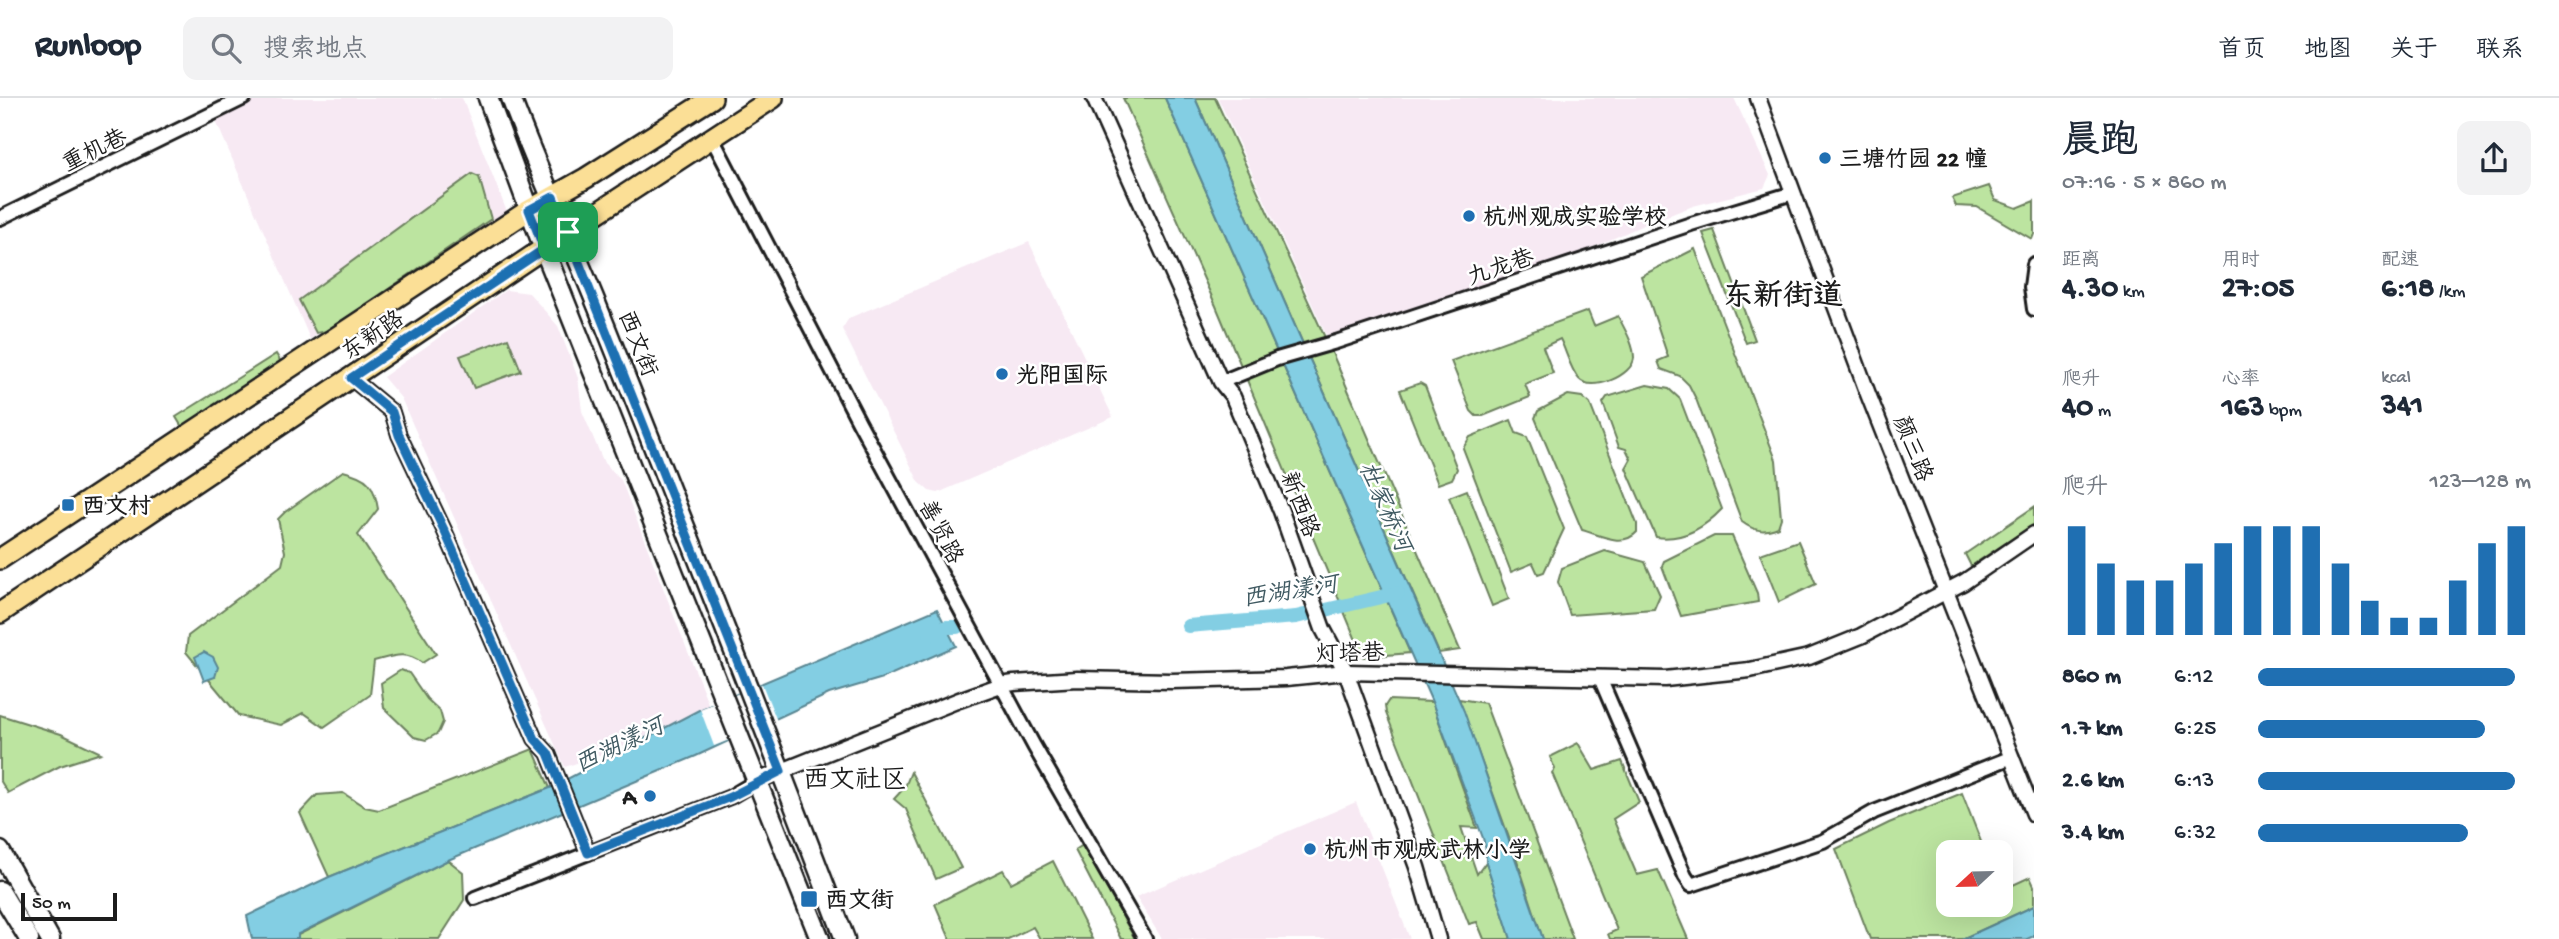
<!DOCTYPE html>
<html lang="zh">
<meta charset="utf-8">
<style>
:root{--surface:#fff;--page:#f2f2f3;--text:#1f2937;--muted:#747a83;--line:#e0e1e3;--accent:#1f6fb2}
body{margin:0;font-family:"Gochi Hand","LXGW WenKai TC",sans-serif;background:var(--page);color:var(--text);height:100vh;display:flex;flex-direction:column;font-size:26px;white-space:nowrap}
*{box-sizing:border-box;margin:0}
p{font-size:23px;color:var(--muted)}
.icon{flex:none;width:38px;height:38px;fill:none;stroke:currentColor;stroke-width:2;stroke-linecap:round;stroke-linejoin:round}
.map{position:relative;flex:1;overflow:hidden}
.drawer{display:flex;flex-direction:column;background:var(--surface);width:525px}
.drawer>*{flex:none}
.needle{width:46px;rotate:248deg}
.buttons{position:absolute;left:1936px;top:742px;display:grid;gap:14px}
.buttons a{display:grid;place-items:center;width:77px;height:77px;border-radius:14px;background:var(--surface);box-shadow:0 7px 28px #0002;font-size:35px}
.scale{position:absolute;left:21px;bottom:18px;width:96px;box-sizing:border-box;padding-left:7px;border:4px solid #1c1c1c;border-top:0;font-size:19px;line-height:24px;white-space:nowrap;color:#1c1c1c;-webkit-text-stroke:5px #fff;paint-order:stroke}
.pin{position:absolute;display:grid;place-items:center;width:60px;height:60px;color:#fff;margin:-30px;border-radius:14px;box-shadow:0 4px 10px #0006}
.round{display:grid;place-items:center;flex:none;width:74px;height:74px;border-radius:14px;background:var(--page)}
.summary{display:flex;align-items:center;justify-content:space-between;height:119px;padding:0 28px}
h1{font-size:38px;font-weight:700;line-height:52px}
.metrics{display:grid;grid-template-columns:repeat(3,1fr);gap:10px;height:119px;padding:7px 28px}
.metrics div{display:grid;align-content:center}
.metrics b{font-size:30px;font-weight:700}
.metrics small{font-size:19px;font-weight:400}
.metrics p{font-size:19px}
.chart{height:196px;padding:14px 28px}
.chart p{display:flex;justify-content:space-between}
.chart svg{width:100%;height:126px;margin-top:7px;stroke:var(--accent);stroke-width:6}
ul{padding:0 28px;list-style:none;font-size:23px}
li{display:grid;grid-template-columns:112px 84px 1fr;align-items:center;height:52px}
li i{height:18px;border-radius:9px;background:var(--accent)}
header{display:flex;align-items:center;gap:42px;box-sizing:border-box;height:98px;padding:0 35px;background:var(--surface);border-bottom:2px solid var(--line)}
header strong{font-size:33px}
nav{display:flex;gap:38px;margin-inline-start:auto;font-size:24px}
.search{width:490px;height:63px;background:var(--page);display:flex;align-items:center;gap:18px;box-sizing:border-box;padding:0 24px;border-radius:14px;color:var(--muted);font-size:26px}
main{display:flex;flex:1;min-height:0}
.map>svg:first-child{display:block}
.built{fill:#f7e9f3}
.green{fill:#bce4a0;stroke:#6c805e;stroke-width:2}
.water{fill:#83cee3;stroke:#5a8793;stroke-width:2}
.pier{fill:#fff}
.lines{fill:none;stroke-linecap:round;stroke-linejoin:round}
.canal{stroke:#83cee3;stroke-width:14}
.minor-casing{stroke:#1c1c1c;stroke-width:18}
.tertiary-casing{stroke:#1c1c1c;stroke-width:19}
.secondary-casing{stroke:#1c1c1c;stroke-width:23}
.primary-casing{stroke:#1c1c1c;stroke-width:24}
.minor{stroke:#fff;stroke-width:12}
.tertiary{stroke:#fff;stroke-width:14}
.secondary{stroke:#fff;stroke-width:18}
.primary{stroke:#fbdf96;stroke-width:19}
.route-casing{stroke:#fff;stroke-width:14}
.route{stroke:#1f6fb2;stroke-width:9}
.poi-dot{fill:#1f6fb2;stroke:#fff;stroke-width:2.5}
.labels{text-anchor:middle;stroke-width:5;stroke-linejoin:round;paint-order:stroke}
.street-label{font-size:23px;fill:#1c1c1c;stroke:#fff}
.poi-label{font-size:23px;font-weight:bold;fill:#1c1c1c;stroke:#fff;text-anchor:start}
.water-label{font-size:24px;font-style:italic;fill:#405a62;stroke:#fff}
.quarter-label{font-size:26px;fill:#1c1c1c;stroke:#fff}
.district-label{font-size:30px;font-weight:bold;fill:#1c1c1c;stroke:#fff}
</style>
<header>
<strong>Runloop</strong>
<div class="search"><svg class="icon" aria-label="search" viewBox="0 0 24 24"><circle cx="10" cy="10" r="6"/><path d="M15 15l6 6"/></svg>搜索地点</div>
<nav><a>首页</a><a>地图</a><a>关于</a><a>联系</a></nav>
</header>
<main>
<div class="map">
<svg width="2034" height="841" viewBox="0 0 2034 841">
<rect width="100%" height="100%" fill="#fff"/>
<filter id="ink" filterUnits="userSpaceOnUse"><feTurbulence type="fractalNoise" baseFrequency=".0143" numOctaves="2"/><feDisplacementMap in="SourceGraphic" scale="14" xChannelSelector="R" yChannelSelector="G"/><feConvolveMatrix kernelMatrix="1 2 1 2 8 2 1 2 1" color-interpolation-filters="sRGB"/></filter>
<g filter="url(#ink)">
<g class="built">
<polygon points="254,0 462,0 507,114 310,241 215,21"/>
<polygon points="1218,0 1734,0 1770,77 1764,90 1693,108 1641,128 1535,175 1329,243"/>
<polygon points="1029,144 1113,319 938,395 929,393 919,384 842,231 849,220"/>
<polygon points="506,192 529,195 558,228 578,280 582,313 604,365 621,382 713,618 565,669 401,300 383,279"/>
<polygon points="1356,704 1410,841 1162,841 1136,799"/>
</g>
<g class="green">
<polygon points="1123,0 1165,0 1410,555 1363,559 1216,208"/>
<polygon points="1195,0 1215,0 1333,257 1460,552 1439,555"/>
<polygon points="472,76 479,79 491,121 327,233 316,235 299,202"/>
<polygon points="1989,88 1995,102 2017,110 2034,103 2034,136 2032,141 1977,109 1956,108 1952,100"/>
<polygon points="1714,132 1755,242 1746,245 1703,135"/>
<path d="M1695 151 1776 362 1781 420 1778 429C1764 435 1754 433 1742 424L1696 301 1689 287 1680 278 1661 271 1658 263 1668 259 1641 178Z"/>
<path d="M1588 213 1594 228 1618 218C1624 230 1634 246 1634 260 1633 277 1592 295 1579 281 1570 271 1566 252 1560 241L1543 249 1553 275 1525 286 1530 299 1483 318H1476L1471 313 1451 263Z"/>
<polygon points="508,240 521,273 474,290 460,258"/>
<polygon points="276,256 281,264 182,329 176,319"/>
<polygon points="1420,285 1425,288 1457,371 1452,381 1438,386 1400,292"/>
<path d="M1647 287 1669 291 1680 301 1722 411C1705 429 1682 443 1656 439L1626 370 1631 361 1626 351 1619 349 1603 305 1607 299Z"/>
<path d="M1568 297 1582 299 1590 306 1637 426V434C1623 450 1600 437 1582 432L1535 320 1538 313Z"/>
<polygon points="1511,322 1516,335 1527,339 1564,431 1544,474 1538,476 1533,465 1511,474 1463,350 1470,339"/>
<path d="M343 373C368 379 374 386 378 411L358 437 436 556 422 565C406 552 393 558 374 563L370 597 324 629 304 615 281 627 239 618 186 554 188 538 282 467 285 454 278 421 285 414Z"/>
<polygon points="1467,392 1509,501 1492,508 1449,399"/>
<polygon points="2034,409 2034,426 1971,468 1965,456"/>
<polygon points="1714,438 1732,438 1757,495 1758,504 1681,518 1662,468 1664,463"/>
<polygon points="1798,443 1816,486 1779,504 1760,456"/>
<polygon points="1605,453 1645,464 1660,497 1654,511 1570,517 1558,484 1562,470"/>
<polygon points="401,572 409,575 427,601 440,613 443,624 438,635 426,642 414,639 384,610 381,585"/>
<polygon points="1459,601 1485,605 1573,841 1543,841 1517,762"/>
<polygon points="1389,602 1432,604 1477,730 1461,729 1477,776 1486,764 1511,841 1484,841 1477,824 1469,826 1386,615 1385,608"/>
<polygon points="0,617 61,636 101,655 60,668 8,695 0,682"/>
<polygon points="1578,645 1594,672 1622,663 1639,704 1613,721 1637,777 1658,772 1688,841 1610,841 1608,836 1617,832 1552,675 1555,671 1550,659"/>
<polygon points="533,651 550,690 329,779 300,715 317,697 343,695 365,709 379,712"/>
<polygon points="911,674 961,770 936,781 906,711 894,701 905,689"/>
<polygon points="1962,695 1985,754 1948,754 1948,807 2000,807 2000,793 2030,779 2034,788 2034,808 1962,841 1870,841 1836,751 1889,725"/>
<polygon points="1083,747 1083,748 1135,841 1121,841 1075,752"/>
<polygon points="448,762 463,774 464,802 439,841 298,841 298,837"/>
<polygon points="1053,763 1092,841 1040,841 1033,829 1008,841 950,841 935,806 1003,772 1011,785"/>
</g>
<g class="water">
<polygon points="1165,0 1195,0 1464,613 1543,841 1511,841 1486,764 1486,752 1483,740 1432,604"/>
<polygon points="937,511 956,548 883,580 829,596 696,658 448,762 298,836 298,841 252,841 247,818 329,779 550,690 699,612"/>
<polygon points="204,554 213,559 218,569 215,579 204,583 195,559"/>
<polygon points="2034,808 2034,838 2027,841 1962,841"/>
</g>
<polygon class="pier" points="762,586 777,623 714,648 700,611"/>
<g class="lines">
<g class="canal">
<polyline points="1188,528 1296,519 1398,495"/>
<polyline points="930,537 946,529 957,529"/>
</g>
<g class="minor-casing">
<g id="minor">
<polyline points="712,40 859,324 1034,648 1145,841"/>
<polyline points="0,120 244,0"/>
<polyline points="2034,166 2031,189 2034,211"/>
<polyline points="351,280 392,314 399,337 445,434 535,641 548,655 588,755"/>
<polyline points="1221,284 1277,261 1336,244 1691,126 1793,95"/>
<polyline points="1600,580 1685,778 1691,787 1823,743 1874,714 2012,659"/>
<polyline points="475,800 730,699 757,683"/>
</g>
</g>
<g class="tertiary-casing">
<g id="tertiary">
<polyline points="1094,0 1221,284 1233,299 1281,413 1323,531 1346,574 1417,769 1438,841"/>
<polyline points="1758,0 1868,296 2034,716"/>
<polyline points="757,683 959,602 1001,587 1014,585 1077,581 1171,583 1286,580 1346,574 1665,581 1750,572 1809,559 1861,538 1964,484 2034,436"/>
</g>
</g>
<g class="secondary-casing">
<g id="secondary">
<polyline points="488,0 544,151 820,841"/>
<path d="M511 0C537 71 570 140 598 210 682 420 765 630 845 841"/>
<polyline points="0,753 50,841"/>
<polyline points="0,793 29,841"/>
</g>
</g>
<g class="primary-casing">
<g id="primary">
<polyline points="0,461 529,112 586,80 712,0"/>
<polyline points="0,515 568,134 773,0"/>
</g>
</g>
<use href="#minor" class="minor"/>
<use href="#tertiary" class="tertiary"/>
<use href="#secondary" class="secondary"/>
<use href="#primary" class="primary"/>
</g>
</g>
<g class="lines" filter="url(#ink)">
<g class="route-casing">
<polygon id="route" points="553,99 781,673 730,699 588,755 548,655 535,641 445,434 399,337 392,314 351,280 544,151 529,112"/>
</g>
<use href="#route" class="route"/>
</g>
<g class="poi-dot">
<circle cx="1825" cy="60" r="7"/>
<circle cx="1469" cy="118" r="7"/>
<circle cx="1002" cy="276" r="7"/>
<rect x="61" y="400" width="14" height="14" rx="3.5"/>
<circle cx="650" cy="698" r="7"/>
<circle cx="1310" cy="751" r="7"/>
<rect x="800" y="792" width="18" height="18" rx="3.5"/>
</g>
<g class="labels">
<g class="street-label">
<text transform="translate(94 51) rotate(-26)" y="8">重机巷</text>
<text transform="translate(1500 168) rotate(-19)" y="8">九龙巷</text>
<text transform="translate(372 236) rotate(-34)" y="8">东新路</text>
<text transform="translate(639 245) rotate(68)" y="8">西文街</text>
<text transform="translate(1914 350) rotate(68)" y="8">颜三路</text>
<text transform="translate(1301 406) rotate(69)" y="8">新西路</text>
<text transform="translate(942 433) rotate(62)" y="8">善贤路</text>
<text transform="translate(1350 554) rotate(-1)" y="8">灯塔巷</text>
</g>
<g class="poi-label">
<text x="1839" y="68">三塘竹园 22 幢</text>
<text x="1483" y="126">杭州观成实验学校</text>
<text x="1016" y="284">光阳国际</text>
<text x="82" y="415">西文村</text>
<text x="636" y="706" text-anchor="end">A</text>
<text x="1324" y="759">杭州市观成武林小学</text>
<text x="825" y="809">西文街</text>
</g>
<g class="water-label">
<text transform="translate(1386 408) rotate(66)" y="8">杜家桥河</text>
<text transform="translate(1290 492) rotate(-9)" y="8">西湖漾河</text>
<text transform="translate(619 646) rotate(-26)" y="8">西湖漾河</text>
</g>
<g class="quarter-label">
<text x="855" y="689">西文社区</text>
</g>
<g class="district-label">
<text x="1783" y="206">东新街道</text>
</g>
</g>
</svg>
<div class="buttons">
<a><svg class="needle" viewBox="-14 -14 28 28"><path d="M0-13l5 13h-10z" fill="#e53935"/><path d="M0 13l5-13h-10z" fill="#747a83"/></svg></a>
</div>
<div class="scale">50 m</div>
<div class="pin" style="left:568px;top:134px;background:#1e9e55"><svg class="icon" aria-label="arrive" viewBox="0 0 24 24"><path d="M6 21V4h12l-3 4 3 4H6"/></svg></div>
</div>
<section class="drawer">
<div class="summary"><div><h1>晨跑</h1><p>07:16 · 5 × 860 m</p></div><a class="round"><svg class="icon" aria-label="share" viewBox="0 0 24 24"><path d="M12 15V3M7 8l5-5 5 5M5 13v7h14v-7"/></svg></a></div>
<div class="metrics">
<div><p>距离</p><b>4.30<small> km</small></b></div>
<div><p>用时</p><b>27:05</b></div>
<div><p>配速</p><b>6:18<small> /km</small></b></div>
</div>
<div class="metrics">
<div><p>爬升</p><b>40<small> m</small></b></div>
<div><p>心率</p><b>163<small> bpm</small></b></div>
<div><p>kcal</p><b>341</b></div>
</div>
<div class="chart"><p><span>爬升</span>123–128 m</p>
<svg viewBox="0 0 160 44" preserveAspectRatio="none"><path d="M5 44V6M15 44V19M25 44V25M35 44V25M45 44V19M55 44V12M65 44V6M75 44V6M85 44V6M95 44V19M105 44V32M115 44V38M125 44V38M135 44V25M145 44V12M155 44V6"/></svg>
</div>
<ul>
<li><b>860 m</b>6:12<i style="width:94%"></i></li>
<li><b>1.7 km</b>6:25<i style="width:83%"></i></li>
<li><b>2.6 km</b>6:13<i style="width:94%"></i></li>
<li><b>3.4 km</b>6:32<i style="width:77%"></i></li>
</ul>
</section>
</main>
